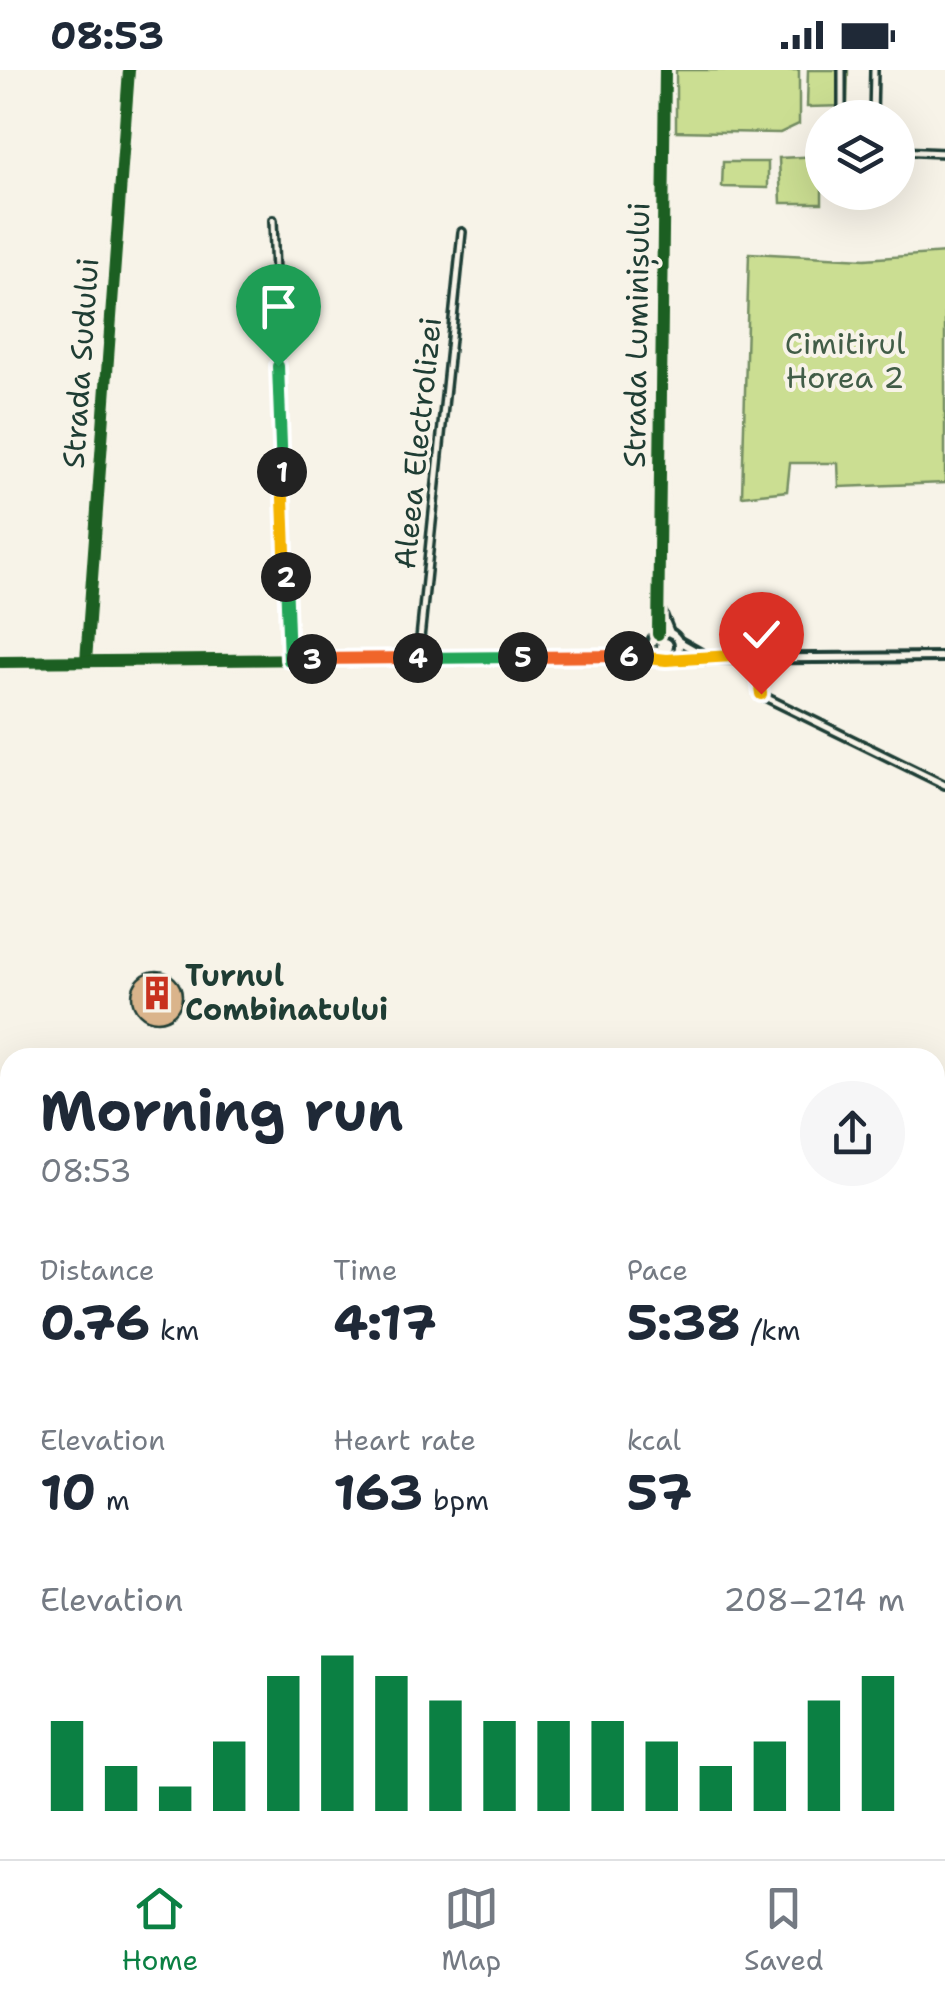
<!DOCTYPE html>
<meta charset="utf-8">
<style>
:root{--surface:#fff;--page:#f6f6f7;--text:#1f2937;--muted:#747a83;--line:#e0e1e3;--accent:#0b8043}
body{margin:0;font-family:"Shantell Sans",sans-serif;background:var(--page);color:var(--text);height:100vh;display:flex;flex-direction:column;font-size:38px;white-space:nowrap}
*{box-sizing:border-box;margin:0}
p{font-size:32px;color:var(--muted)}
.icon{flex:none;width:55px;height:55px;fill:none;stroke:currentColor;stroke-width:2;stroke-linecap:round;stroke-linejoin:round}
.map{position:relative;flex:1;overflow:hidden}
.details{position:absolute;left:0px;top:978px;width:945px;height:812px;display:flex;flex-direction:column;background:var(--surface);border-radius:30px 30px 0 0;box-shadow:0 10px 40px #0002}
.details>*{flex:none}
.controls{position:absolute;left:805px;top:30px;display:grid;gap:20px}
.controls a{display:grid;place-items:center;width:110px;height:110px;border-radius:50%;background:var(--surface);box-shadow:0 10px 40px #0002;font-size:50px}
.pin{position:absolute;display:grid;place-items:center;width:85px;height:85px;color:#fff;margin:-102px -42px;border-radius:50% 50% 50% 0;rotate:-45deg;box-shadow:0 0 10px #0007}
.pin .icon{rotate:45deg}
.km{position:absolute;width:50px;height:50px;margin:-25px;border-radius:50%;background:#222;color:#fff;font-size:28px;line-height:50px;text-align:center}
.round{display:grid;place-items:center;flex:none;width:105px;height:105px;border-radius:52px;background:var(--page)}
.summary{display:flex;align-items:center;justify-content:space-between;height:170px;padding:0 40px}
h1{font-size:55px;font-weight:700;line-height:75px}
.metrics{display:grid;grid-template-columns:repeat(3,1fr);gap:15px;height:170px;padding:10px 40px}
.metrics div{display:grid;align-content:center}
.metrics b{font-size:50px;font-weight:700}
.metrics small{font-size:28px;font-weight:400}
.metrics p{font-size:28px}
.chart{height:280px;padding:20px 40px}
.chart p{display:flex;justify-content:space-between}
.chart svg{width:100%;height:180px;margin-top:10px;stroke:var(--accent);stroke-width:6}
.status{display:flex;justify-content:space-between;align-items:center;height:70px;padding:0 50px;background:var(--surface);direction:ltr}
.status svg{height:28px;fill:currentColor}
.dock{display:flex;justify-content:space-around;align-items:center;height:140px;border-top:2px solid var(--line);background:var(--surface);font-size:28px;color:var(--muted)}
.dock a{display:grid;justify-items:center;gap:5px}
.dock .selected{color:var(--accent)}
.map>svg:first-child{display:block}
.green{fill:#cbde92;stroke:#758e63;stroke-width:2.5}
.building{fill:#dab48b;stroke:#1f3d34;stroke-width:2.5}
.lines{fill:none;stroke-linecap:round;stroke-linejoin:round}
.minor-casing{stroke:#1f3d34;stroke-width:12}
.tertiary-casing{stroke:#1f3d34;stroke-width:14}
.minor{stroke:#f7f3e8;stroke-width:5}
.tertiary{stroke:#f7f3e8;stroke-width:6}
.cycleway-casing{stroke:#f7f3e8;stroke-width:19}
.cycleway{stroke:#1b5e20;stroke-width:12}
.split-1-casing{stroke:#fff;stroke-width:20}
.split-2-casing{stroke:#fff;stroke-width:20}
.split-3-casing{stroke:#fff;stroke-width:20}
.split-4-casing{stroke:#fff;stroke-width:20}
.split-5-casing{stroke:#fff;stroke-width:20}
.split-6-casing{stroke:#fff;stroke-width:20}
.split-7-casing{stroke:#fff;stroke-width:20}
.split-8-casing{stroke:#fff;stroke-width:20}
.split-1{stroke:#22a559;stroke-width:12}
.split-2{stroke:#f5b400;stroke-width:12}
.split-3{stroke:#22a559;stroke-width:12}
.split-4{stroke:#f0652b;stroke-width:12}
.split-5{stroke:#22a559;stroke-width:12}
.split-6{stroke:#f0652b;stroke-width:12}
.split-7{stroke:#f5b400;stroke-width:12}
.split-8{stroke:#f5b400;stroke-width:12}
.labels{text-anchor:middle;stroke-width:8;stroke-linejoin:round;paint-order:stroke}
.street-label{font-size:30px;fill:#1f3d34;stroke:#f7f3e8}
.park-label{font-size:30px;fill:#415d47;stroke:#f7f3e8}
.poi-label{font-size:30px;font-weight:bold;fill:#1f3d34;stroke:#f7f3e8;text-anchor:start}
</style>
<div class="status"><b>08:53</b><svg viewBox="0 0 49 12"><path d="M0 12V9h3v3zM5 12V6h3v6zM10 12V3h3v9zM15 12V0h3v12zM26 1h20v11H26zM47 4h2v5h-2z"/></svg></div>
<div class="map">
<svg width="945" height="1789" viewBox="0 0 945 1789">
<rect width="100%" height="100%" fill="#f7f3e8"/>
<filter id="ink" filterUnits="userSpaceOnUse"><feTurbulence type="fractalNoise" baseFrequency=".01" numOctaves="2"/><feDisplacementMap in="SourceGraphic" scale="20" xChannelSelector="R" yChannelSelector="G"/><feConvolveMatrix kernelMatrix="1 2 1 2 8 2 1 2 1" color-interpolation-filters="sRGB"/></filter>
<g filter="url(#ink)">
<g class="green">
<polygon points="676,0 799,0 799,54 780,63 676,61"/>
<polygon points="808,0 848,0 847,36 807,37"/>
<polygon points="822,86 822,133 781,133 779,88"/>
<polygon points="723,92 768,92 768,118 722,117"/>
<polygon points="749,183 865,189 945,183 945,413 839,417 838,393 790,393 787,421 742,426"/>
</g>
<circle class="building" cx="157" cy="926" r="25"/>
<g class="lines">
<g class="minor-casing">
<g id="minor">
<polyline points="842,0 842,45"/>
<polyline points="873,48 874,0"/>
<polyline points="818,79 822,79"/>
<polyline points="898,81 945,83"/>
<polyline points="273,150 289,590"/>
<polyline points="661,539 671,564"/>
<polyline points="658,564 665,0"/>
<polyline points="633,585 652,574"/>
<polyline points="756,586 761,625 945,715"/>
<polyline points="418,588 462,162"/>
<polyline points="86,590 129,0"/>
<polyline points="0,592 655,586"/>
<polyline points="828,1789 832,1780"/>
</g>
</g>
<g class="tertiary-casing">
<g id="tertiary">
<circle cx="665" cy="576" r="14"/>
<polyline points="680,572 703,585"/>
<polyline points="670,589 945,587"/>
</g>
</g>
<use href="#minor" class="minor"/>
<use href="#tertiary" class="tertiary"/>
<g class="cycleway-casing">
<g id="cycleway">
<polyline points="658,564 665,0"/>
<polyline points="86,591 129,0"/>
<polyline points="0,592 655,586"/>
</g>
</g>
<use href="#cycleway" class="cycleway"/>
</g>
</g>
<g class="lines" filter="url(#ink)">
<g class="split-1-casing">
<polyline id="split-1" points="278,296 282,402"/>
</g>
<g class="split-2-casing">
<polyline id="split-2" points="282,402 286,507"/>
</g>
<g class="split-3-casing">
<polyline id="split-3" points="286,507 289,590 312,589"/>
</g>
<g class="split-4-casing">
<polyline id="split-4" points="312,589 418,588"/>
</g>
<g class="split-5-casing">
<polyline id="split-5" points="418,588 523,587"/>
</g>
<g class="split-6-casing">
<polyline id="split-6" points="523,587 629,586"/>
</g>
<g class="split-7-casing">
<polyline id="split-7" points="629,586 666,590 732,586"/>
</g>
<g class="split-8-casing">
<polyline id="split-8" points="732,586 756,586 761,624"/>
</g>
<use href="#split-1" class="split-1"/>
<use href="#split-2" class="split-2"/>
<use href="#split-3" class="split-3"/>
<use href="#split-4" class="split-4"/>
<use href="#split-5" class="split-5"/>
<use href="#split-6" class="split-6"/>
<use href="#split-7" class="split-7"/>
<use href="#split-8" class="split-8"/>
</g>
<defs>
<g id="building-bare" transform="scale(2.7)"><path d="M-4-6H4V6H1V3H-1V6H-4ZM-2.5-4.3h1.7v1.8h-1.7ZM.8-4.3h1.7v1.8H.8ZM-2.5-1h1.7V.8h-1.7ZM.8-1h1.7V.8H.8Z" fill="#c8321e" stroke="#f7f3e8" stroke-width="2.5" paint-order="stroke"/></g>
</defs>
<g fill-rule="evenodd">
<use href="#building-bare" x="157" y="923"/>
</g>
<g class="labels">
<g class="street-label">
<text transform="translate(637 265) rotate(-89)" y="10">Strada Luminișului</text>
<text transform="translate(81 293) rotate(-86)" y="10">Strada Sudului</text>
<text transform="translate(418 373) rotate(-84)" y="10">Aleea Electrolizei</text>
</g>
<g class="park-label">
<text x="845" y="284">Cimitirul<tspan x="845" dy="34">Horea 2</tspan></text>
</g>
<g class="poi-label">
<text x="185" y="916">Turnul<tspan x="185" dy="34">Combinatului</tspan></text>
</g>
</g>
</svg>
<div class="controls">
<a><svg class="icon" aria-label="layers" viewBox="0 0 24 24"><path d="M12 4l9 5-9 5-9-5zM3 14l9 5 9-5"/></svg></a>
</div>
<div class="pin" style="left:278px;top:296px;background:#1e9e55"><svg class="icon" aria-label="arrive" viewBox="0 0 24 24"><path d="M6 21V4h12l-3 4 3 4H6"/></svg></div>
<div class="pin" style="left:761px;top:624px;background:#d93025"><svg class="icon" aria-label="check" viewBox="0 0 24 24"><path d="M5 12l5 5 9-10"/></svg></div>
<b class="km" style="left:282px;top:402px">1</b>
<b class="km" style="left:286px;top:507px">2</b>
<b class="km" style="left:312px;top:589px">3</b>
<b class="km" style="left:418px;top:588px">4</b>
<b class="km" style="left:523px;top:587px">5</b>
<b class="km" style="left:629px;top:586px">6</b>
<section class="details">
<div class="summary"><div><h1>Morning run</h1><p>08:53</p></div><a class="round"><svg class="icon" aria-label="share" viewBox="0 0 24 24"><path d="M12 15V3M7 8l5-5 5 5M5 13v7h14v-7"/></svg></a></div>
<div class="metrics">
<div><p>Distance</p><b>0.76<small> km</small></b></div>
<div><p>Time</p><b>4:17</b></div>
<div><p>Pace</p><b>5:38<small> /km</small></b></div>
</div>
<div class="metrics">
<div><p>Elevation</p><b>10<small> m</small></b></div>
<div><p>Heart rate</p><b>163<small> bpm</small></b></div>
<div><p>kcal</p><b>57</b></div>
</div>
<div class="chart"><p><span>Elevation</span>208–214 m</p>
<svg viewBox="0 0 160 44" preserveAspectRatio="none"><path d="M5 44V22M15 44V33M25 44V38M35 44V27M45 44V11M55 44V6M65 44V11M75 44V17M85 44V22M95 44V22M105 44V22M115 44V27M125 44V33M135 44V27M145 44V17M155 44V11"/></svg>
</div>
</section>
</div>
<nav class="dock">
<a class="selected"><svg class="icon" aria-label="home" viewBox="0 0 24 24"><path d="M3 11l9-7 9 7M6 9v11h12V9"/></svg>Home</a>
<a><svg class="icon" aria-label="map" viewBox="0 0 24 24"><path d="M3 6l6-2 6 2 6-2v14l-6 2-6-2-6 2zM9 4v14M15 6v14"/></svg>Map</a>
<a><svg class="icon" aria-label="saved" viewBox="0 0 24 24"><path d="M7 4h10v16l-5-4-5 4z"/></svg>Saved</a>
</nav>
